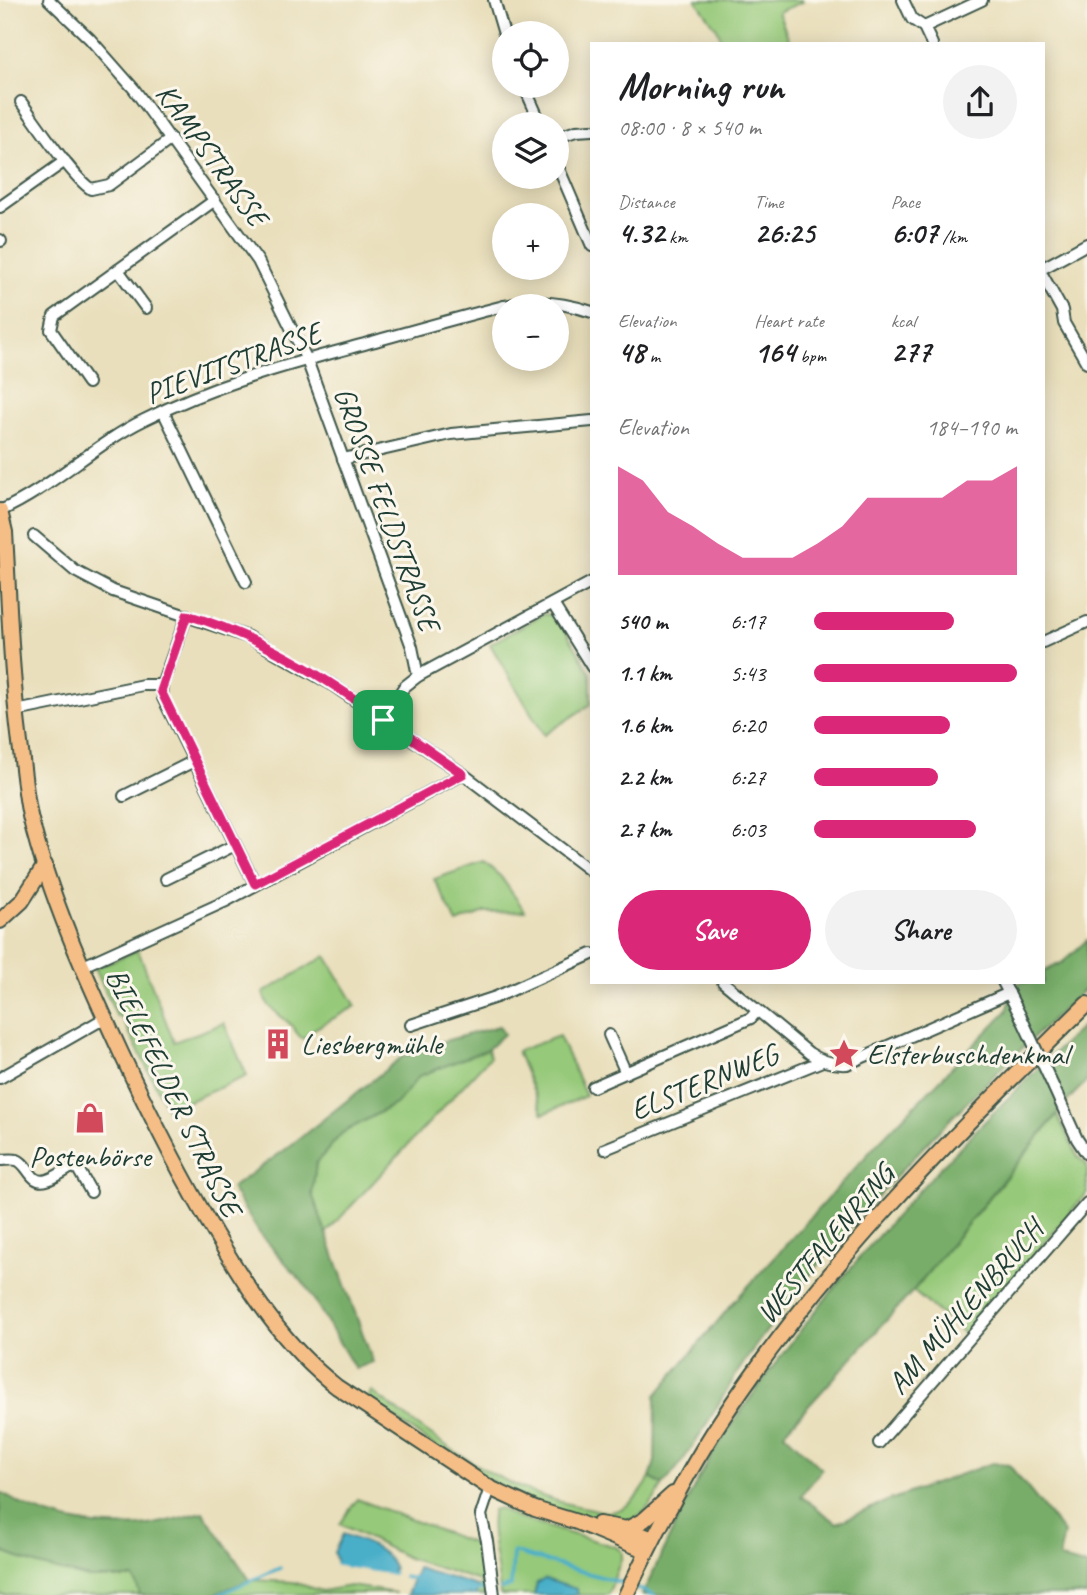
<!DOCTYPE html>
<meta charset="utf-8">
<style>
:root{--surface:#fff;--page:#f2f2f2;--text:#202124;--muted:#757577;--accent:#db2777}
body{margin:0;font-family:Caveat,sans-serif;background:var(--page);color:var(--text);height:100vh;display:flex;flex-direction:column;font-size:26px;white-space:nowrap}
*{box-sizing:border-box;margin:0}
p{font-size:23px;color:var(--muted)}
.icon{flex:none;width:38px;height:38px;fill:none;stroke:currentColor;stroke-width:2;stroke-linecap:round;stroke-linejoin:round}
.map{position:relative;flex:1;overflow:hidden}
.sheet{position:absolute;left:590px;top:42px;width:455px;height:942px;display:flex;flex-direction:column;background:var(--surface);border-radius:0px;box-shadow:0 4px 18px #0003}
.sheet>*{flex:none}
.buttons{position:absolute;left:492px;top:21px;display:grid;gap:14px}
.buttons a{display:grid;place-items:center;width:77px;height:77px;border-radius:50%;background:var(--surface);box-shadow:0 4px 18px #0003;font-size:35px}
.pin{position:absolute;display:grid;place-items:center;width:60px;height:60px;color:#fff;margin:-30px;border-radius:14px;box-shadow:0 4px 10px #0006}
.round{display:grid;place-items:center;flex:none;width:74px;height:74px;border-radius:37px;background:var(--page)}
.overview{display:flex;align-items:center;justify-content:space-between;height:119px;padding:0 28px}
h1{font-size:38px;font-weight:600;line-height:52px}
.stats{display:grid;grid-template-columns:repeat(3,1fr);gap:10px;height:119px;padding:7px 28px}
.stats div{display:grid;align-content:center}
.stats b{font-size:30px;font-weight:600}
.stats small{font-size:19px;font-weight:400}
.stats p{font-size:19px}
.chart{height:196px;padding:14px 28px}
.chart p{display:flex;justify-content:space-between}
.chart svg{width:100%;height:126px;margin-top:7px;fill:var(--accent);opacity:.7}
.primary-button{display:flex;gap:14px;margin-top:auto;padding:14px 28px}
.primary-button a{flex:1;height:80px;border-radius:42px;background:var(--accent);color:#fff;font-size:28px;font-weight:600;line-height:80px;text-align:center}
.primary-button a+a{background:var(--page);color:var(--text)}
ul{padding:0 28px;list-style:none;font-size:23px}
li{display:grid;grid-template-columns:112px 84px 1fr;align-items:center;height:52px}
li i{height:18px;border-radius:9px;background:var(--accent)}
.map>svg:first-child{display:block}
.green{fill:#96c979;stroke:#5a8356;stroke-width:2}
.forest{fill:#78ad69;stroke:#4c754e;stroke-width:2}
.water{fill:#4aafc9;stroke:#34767e;stroke-width:2}
.lines{fill:none;stroke-linecap:round;stroke-linejoin:round}
.stream{stroke:#4aafc9;stroke-width:3.5}
.minor-casing{stroke:#3d5548;stroke-width:14}
.major-casing{stroke:#3d5548;stroke-width:18}
.minor{stroke:#fff;stroke-width:10}
.major{stroke:#f6be87;stroke-width:14}
.minor-bridge-casing{stroke:#3d5548;stroke-width:14;stroke-linecap:butt}
.minor-bridge{stroke:#fff;stroke-width:10}
.route-casing{stroke:#fff;stroke-width:14}
.route{stroke:#db2777;stroke-width:9}
.labels{text-anchor:middle;stroke-width:6;stroke-linejoin:round;paint-order:stroke}
.street-label{font-size:30px;fill:#1f3d34;stroke:#fbf7ec}
.poi-label{font-size:30px;fill:#1f3d34;stroke:#fbf7ec;text-anchor:start}
</style>
<div class="map">
<svg width="1087" height="1595" viewBox="0 0 1087 1595">
<rect width="100%" height="100%" fill="#fbf7ec"/>
<filter id="ink" filterUnits="userSpaceOnUse"><feTurbulence type="fractalNoise" baseFrequency=".0143" numOctaves="2"/><feDisplacementMap in="SourceGraphic" scale="14" xChannelSelector="R" yChannelSelector="G"/><feConvolveMatrix kernelMatrix="1 2 1 2 8 2 1 2 1" color-interpolation-filters="sRGB"/></filter>
<filter id="wash" filterUnits="userSpaceOnUse"><feTurbulence type="fractalNoise" baseFrequency=".00686" numOctaves="4" result="noise"/><feDisplacementMap in="SourceGraphic" scale="28" xChannelSelector="R" yChannelSelector="G"/><feGaussianBlur stdDeviation="1.57" result="paint"/><feColorMatrix in="noise" values="0 0 0 0 0 0 0 0 0 0 0 0 0 0 0 0 0 1.4 0 .05"/><feComposite in="paint" operator="in"/></filter>
<g filter="url(#wash)">
<rect width="100%" height="100%" fill="#e9dfbc"/>
<g class="green">
<polygon points="696,0 801,0 802,2 778,12 791,44 723,44 717,29"/>
<polygon points="544,614 557,616 591,674 591,704 544,735 490,644"/>
<polygon points="484,862 501,877 525,911 484,912 457,923 434,879"/>
<polygon points="138,950 174,1042 224,1023 247,1076 168,1110 121,1016 117,1017 95,968"/>
<path d="M326 956 356 1006 314 1029 303 1039C297 1035 295 1030 291 1025 280 1014 267 1009 263 993Z"/>
<polygon points="559,1036 586,1096 543,1114 517,1051"/>
<polygon points="488,1049 490,1057 326,1233 312,1194 316,1163 342,1133 397,1103 419,1076"/>
<polygon points="1057,1115 1078,1157 1087,1165 1087,1193 966,1335 913,1291"/>
<path d="M371 1391C436 1440 507 1495 588 1508 595 1509 604 1513 610 1512 628 1510 642 1492 650 1478L663 1485C656 1497 645 1516 631 1520 621 1523 609 1520 599 1519 511 1508 440 1448 368 1400Z"/>
<polygon points="357,1499 480,1546 484,1553 488,1595 476,1595 477,1586 486,1583 408,1558 340,1524"/>
<path d="M499 1508 517 1518 616 1547 622 1552V1557L608 1595H578L576 1589 537 1583 534 1595H500C500 1570 487 1531 493 1510Z"/>
<polygon points="0,1551 38,1565 89,1578 135,1578 140,1595 0,1595"/>
<polygon points="250,1580 293,1582 322,1591 350,1586 396,1593 213,1595"/>
</g>
<g class="forest">
<path d="M1087 940V987C983 1083 883 1183 795 1294 775 1320 753 1347 736 1375 713 1412 692 1453 663 1485L650 1478 655 1461 656 1395 733 1303 877 1144 1007 1011 1015 985 1022 982H1043V972L1063 962Z"/>
<path d="M1087 1022V1081L1070 1098 913 1291 784 1433 822 1469 801 1496 837 1523 887 1501 992 1463 1009 1465 1064 1533 1059 1558 1087 1566V1595H642C666 1547 690 1488 719 1444 822 1287 950 1150 1087 1022Z"/>
<polygon points="499,1026 504,1034 488,1049 419,1076 397,1103 342,1133 316,1163 312,1194 373,1362 355,1369 306,1286 260,1234 231,1188 286,1149 402,1057 441,1042"/>
<path d="M0 1492C41 1519 91 1529 140 1526 161 1524 183 1517 203 1512L250 1580 213 1595H140L134 1578H89L38 1565 0 1551Z"/>
</g>
<g class="water">
<path d="M343 1534C362 1542 386 1547 394 1568L390 1573 337 1564 334 1552Z"/>
<polygon points="417,1568 477,1586 476,1595 407,1595"/>
<polygon points="545,1579 576,1589 578,1595 534,1595 537,1583"/>
</g>
<g class="lines">
<g class="stream">
<polyline points="337,1564 393,1573"/>
<polyline points="404,1577 415,1579"/>
<polyline points="633,1587 654,1595"/>
<polyline points="501,1589 511,1586 513,1552 626,1584"/>
<polyline points="474,1590 486,1589"/>
<polyline points="218,1595 280,1568"/>
</g>
</g>
</g>
<g filter="url(#ink)">
<g class="lines">
<g class="minor-casing">
<g id="minor">
<polyline points="49,0 90,39 134,89 258,261 307,360 412,647 418,676"/>
<polyline points="494,0 504,34"/>
<polyline points="903,0 912,19 924,27 932,44"/>
<polyline points="924,27 982,0"/>
<polyline points="524,86 541,124"/>
<path d="M21 102C36 122 73 178 91 189L109 185 171 139"/>
<polyline points="556,138 576,131 592,130"/>
<polyline points="556,162 592,246"/>
<polyline points="0,207 65,161"/>
<polyline points="0,240 1,241"/>
<polyline points="1043,268 1087,244"/>
<polyline points="118,270 146,308"/>
<polyline points="1043,276 1062,310 1064,323 1087,363"/>
<path d="M504 306C534 299 562 302 592 312"/>
<polyline points="88,383 51,330 54,316 215,200"/>
<polyline points="163,411 246,582"/>
<polyline points="343,459 451,434 592,421"/>
<path d="M0 511C52 488 93 445 144 420 209 387 279 367 350 348 401 334 452 319 504 306"/>
<polyline points="34,536 75,571 113,591 248,637 331,684 463,774 592,872"/>
<polyline points="553,604 592,667"/>
<polyline points="1043,642 1087,622"/>
<polyline points="162,685 163,698 255,884"/>
<polyline points="16,711 143,685 162,685 187,615"/>
<polyline points="383,720 404,687 418,676 592,582"/>
<polyline points="124,796 194,761"/>
<polyline points="166,879 235,845"/>
<polyline points="83,966 224,902 463,774"/>
<path d="M723 982 809 1053C821 1061 832 1065 847 1064L1009 993"/>
<polyline points="1003,982 1021,1017"/>
<polyline points="411,1025 496,997 592,954"/>
<polyline points="609,1035 626,1073"/>
<polyline points="0,1078 105,1018"/>
<polyline points="593,1087 751,1018 757,1011"/>
<polyline points="1054,1088 1077,1139 1087,1154"/>
<polyline points="605,1149 822,1061"/>
<path d="M0 1160C5 1160 12 1159 17 1160 29 1164 30 1185 47 1180 55 1178 64 1171 72 1167L78 1169 91 1192"/>
<polyline points="879,1443 1087,1203"/>
<polyline points="490,1488 481,1515 487,1541 494,1595"/>
</g>
</g>
<g class="major-casing">
<g id="major">
<path d="M0 511 5 532C9 603 11 673 20 743 23 767 25 792 30 816 50 898 86 977 121 1053 150 1115 181 1176 216 1235 250 1292 284 1346 337 1387L490 1488 535 1509 577 1522 647 1551"/>
<polyline points="0,921 22,901 45,865"/>
<polyline points="599,1524 627,1529 653,1539"/>
<polyline points="627,1529 644,1520 673,1494"/>
<path d="M626 1595C654 1536 684 1477 720 1422 822 1266 954 1134 1087 1004"/>
</g>
</g>
<use href="#minor" class="minor"/>
<use href="#major" class="major"/>
<g class="minor-bridge-casing">
<polyline id="minor-bridge" points="1021,1017 1054,1088"/>
</g>
<use href="#minor-bridge" class="minor-bridge"/>
</g>
</g>
<g class="lines" filter="url(#ink)">
<g class="route-casing">
<path id="route" d="M187 615C289 644 376 715 463 774L255 884 161 691Z"/>
</g>
<use href="#route" class="route"/>
</g>
<defs>
<g id="building-bare" transform="scale(2.415)"><path d="M-4-6H4V6H1V3H-1V6H-4ZM-2.5-4.3h1.7v1.8h-1.7ZM.8-4.3h1.7v1.8H.8ZM-2.5-1h1.7V.8h-1.7ZM.8-1h1.7V.8H.8Z" fill="#d1495b" stroke="#fbf7ec" stroke-width="2.5" paint-order="stroke"/></g>
<g id="sight-bare" transform="scale(2.415)"><path d="M0-6L1.8-2.2L6-1.7L2.9 1.2L3.7 5.4L0 3.3L-3.7 5.4L-2.9 1.2L-6-1.7L-1.8-2.2Z" fill="#d1495b" stroke="#fbf7ec" stroke-width="2.5" paint-order="stroke"/></g>
<g id="shop-bare" transform="scale(2.415)"><path d="M-5-2.5h2.3a2.7 3.5 0 0 1 5.4 0H5L5.5 6h-11ZM-1.5-2.5h3a1.5 2.3 0 0 0-3 0Z" fill="#d1495b" stroke="#fbf7ec" stroke-width="2.5" paint-order="stroke"/></g>
</defs>
<g fill-rule="evenodd">
<use href="#building-bare" x="278" y="1044"/>
<use href="#sight-bare" x="844" y="1054"/>
<use href="#shop-bare" x="90" y="1118"/>
</g>
<g class="labels">
<g class="street-label">
<text transform="translate(212 155) rotate(54)" y="10">KAMPSTRASSE</text>
<text transform="translate(233 363) rotate(-20)" y="10">PIEVITSTRASSE</text>
<text transform="translate(387 509) rotate(70)" y="10">GROSSE FELDSTRASSE</text>
<text transform="translate(704 1082) rotate(-22)" y="10">ELSTERNWEG</text>
<text transform="translate(174 1092) rotate(64)" y="10">BIELEFELDER STRASSE</text>
<text transform="translate(825 1244) rotate(-50)" y="10">WESTFALENRING</text>
<text transform="translate(965 1307) rotate(-49)" y="10">AM MÜHLENBRUCH</text>
</g>
<g class="poi-label">
<text x="301" y="1054">Liesbergmühle</text>
<text x="867" y="1064">Elsterbuschdenkmal</text>
<text x="90" y="1166" text-anchor="middle">Postenbörse</text>
</g>
</g>
</svg>
<div class="buttons">
<a><svg class="icon" aria-label="locate" viewBox="0 0 24 24"><circle cx="12" cy="12" r="6"/><path d="M12 2v4M12 18v4M2 12h4M18 12h4"/></svg></a>
<a><svg class="icon" aria-label="layers" viewBox="0 0 24 24"><path d="M12 4l9 5-9 5-9-5zM3 14l9 5 9-5"/></svg></a>
<a>+</a>
<a>−</a>
</div>
<div class="pin" style="left:383px;top:720px;background:#1e9e55"><svg class="icon" aria-label="arrive" viewBox="0 0 24 24"><path d="M6 21V4h12l-3 4 3 4H6"/></svg></div>
<section class="sheet">
<div class="overview"><div><h1>Morning run</h1><p>08:00 · 8 × 540 m</p></div><a class="round"><svg class="icon" aria-label="share" viewBox="0 0 24 24"><path d="M12 15V3M7 8l5-5 5 5M5 13v7h14v-7"/></svg></a></div>
<div class="stats">
<div><p>Distance</p><b>4.32<small> km</small></b></div>
<div><p>Time</p><b>26:25</b></div>
<div><p>Pace</p><b>6:07<small> /km</small></b></div>
</div>
<div class="stats">
<div><p>Elevation</p><b>48<small> m</small></b></div>
<div><p>Heart rate</p><b>164<small> bpm</small></b></div>
<div><p>kcal</p><b>277</b></div>
</div>
<div class="chart"><p><span>Elevation</span>184–190 m</p>
<svg viewBox="0 0 160 44" preserveAspectRatio="none"><path d="M0 44V6L10 11L20 22L30 27L40 33L50 38L60 38L70 38L80 33L90 27L100 17L110 17L120 17L130 17L140 11L150 11L160 6V44z"/></svg>
</div>
<ul>
<li><b>540 m</b>6:17<i style="width:69%"></i></li>
<li><b>1.1 km</b>5:43<i style="width:100%"></i></li>
<li><b>1.6 km</b>6:20<i style="width:67%"></i></li>
<li><b>2.2 km</b>6:27<i style="width:61%"></i></li>
<li><b>2.7 km</b>6:03<i style="width:80%"></i></li>
</ul>
<div class="primary-button"><a>Save</a><a>Share</a></div>
</section>
</div>
